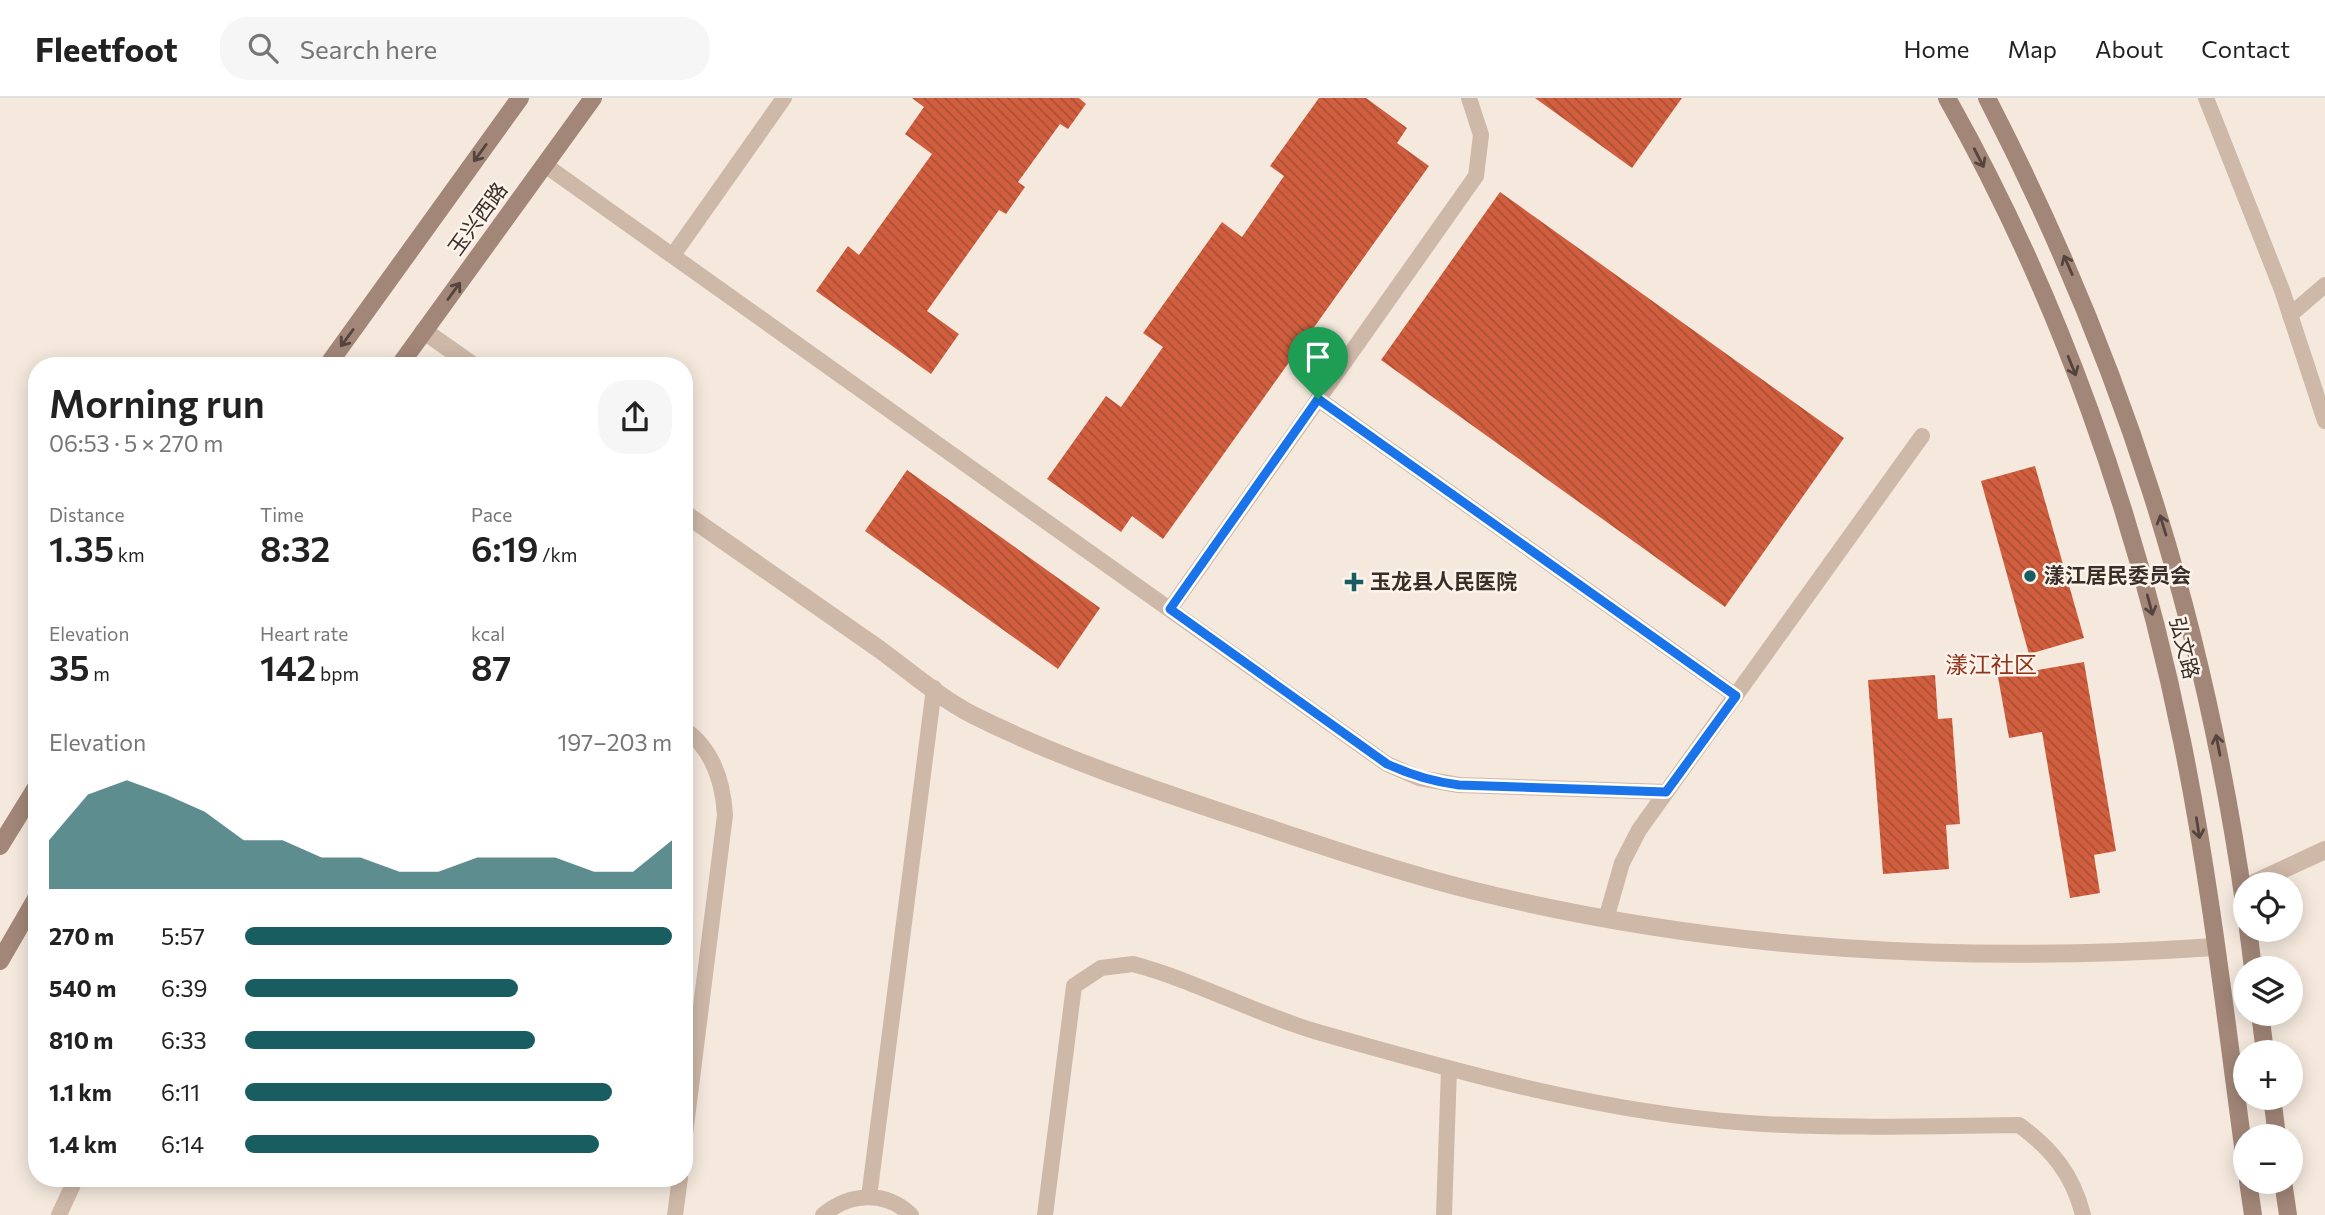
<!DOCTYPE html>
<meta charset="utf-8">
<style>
:root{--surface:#fff;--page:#f6f6f6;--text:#222;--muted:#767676;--line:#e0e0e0;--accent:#1a5d60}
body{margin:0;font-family:Commissioner,"Noto Sans SC",sans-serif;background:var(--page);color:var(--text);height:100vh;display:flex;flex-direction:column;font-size:26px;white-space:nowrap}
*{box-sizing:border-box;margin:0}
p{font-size:23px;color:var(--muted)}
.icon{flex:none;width:38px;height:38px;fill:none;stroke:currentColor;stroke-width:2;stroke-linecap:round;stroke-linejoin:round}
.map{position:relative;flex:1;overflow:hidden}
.sheet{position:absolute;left:28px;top:259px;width:665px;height:830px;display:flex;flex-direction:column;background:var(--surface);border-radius:28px;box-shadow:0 4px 18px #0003}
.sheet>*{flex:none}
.controls{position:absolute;left:2233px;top:774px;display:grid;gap:14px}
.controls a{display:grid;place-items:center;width:70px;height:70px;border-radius:50%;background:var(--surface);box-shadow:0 4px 18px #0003;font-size:35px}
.pin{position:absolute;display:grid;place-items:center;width:60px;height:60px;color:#fff;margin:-72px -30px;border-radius:50% 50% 50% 0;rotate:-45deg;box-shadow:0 0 7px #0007}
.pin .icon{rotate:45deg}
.round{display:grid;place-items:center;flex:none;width:74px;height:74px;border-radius:28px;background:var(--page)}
.head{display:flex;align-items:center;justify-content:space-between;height:119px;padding:0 21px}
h1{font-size:38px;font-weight:600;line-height:52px}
.figures{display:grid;grid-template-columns:repeat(3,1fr);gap:10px;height:119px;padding:7px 21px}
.figures div{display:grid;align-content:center}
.figures b{font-size:35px;font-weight:600}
.figures small{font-size:19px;font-weight:400}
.figures p{font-size:19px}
.chart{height:196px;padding:14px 21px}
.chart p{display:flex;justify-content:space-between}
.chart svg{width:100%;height:126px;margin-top:7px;fill:var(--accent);opacity:.7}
ul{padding:0 21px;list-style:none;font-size:23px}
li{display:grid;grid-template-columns:112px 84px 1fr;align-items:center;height:52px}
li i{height:18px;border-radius:9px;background:var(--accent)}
header{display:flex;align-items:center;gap:42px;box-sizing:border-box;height:98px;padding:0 35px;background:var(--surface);border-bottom:2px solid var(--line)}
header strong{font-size:33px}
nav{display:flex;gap:38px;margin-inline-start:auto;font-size:24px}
.search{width:490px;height:63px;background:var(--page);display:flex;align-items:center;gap:18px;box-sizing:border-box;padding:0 24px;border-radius:28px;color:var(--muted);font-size:26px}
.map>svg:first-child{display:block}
.building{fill:url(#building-back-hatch)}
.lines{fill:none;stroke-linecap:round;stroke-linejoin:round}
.lane{stroke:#ceb8a8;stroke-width:16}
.street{stroke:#ceb8a8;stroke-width:18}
.secondary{stroke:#a28778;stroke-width:18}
.oneway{stroke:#54443d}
.route-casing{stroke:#fff;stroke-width:14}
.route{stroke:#1a73e8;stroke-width:9}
.poi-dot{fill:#1a5d60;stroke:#fcf3ea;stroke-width:2.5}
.labels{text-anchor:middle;stroke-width:5;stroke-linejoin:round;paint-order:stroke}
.street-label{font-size:21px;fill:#3a2e29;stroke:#fcf3ea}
.poi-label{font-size:21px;font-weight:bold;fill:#3a2e29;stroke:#fcf3ea;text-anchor:start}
.neighbourhood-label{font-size:23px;fill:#91331a;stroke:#fcf3ea}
</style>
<header>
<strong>Fleetfoot</strong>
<div class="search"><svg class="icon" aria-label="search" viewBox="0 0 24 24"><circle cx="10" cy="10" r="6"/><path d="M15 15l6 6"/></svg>Search here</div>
<nav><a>Home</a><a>Map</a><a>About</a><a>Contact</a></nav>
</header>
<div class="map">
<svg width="2325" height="1117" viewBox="0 0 2325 1117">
<defs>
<pattern id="building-back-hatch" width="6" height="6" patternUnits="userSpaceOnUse" patternTransform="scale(1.75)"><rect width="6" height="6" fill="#d15f3f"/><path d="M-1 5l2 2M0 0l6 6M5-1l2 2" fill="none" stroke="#ab4f35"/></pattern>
</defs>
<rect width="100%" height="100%" fill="#f5e9dd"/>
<g class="building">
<polygon points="912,0 1079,0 1086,6 1068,31 1060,26 1018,84 1025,89 1006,116 999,112 927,213 959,236 931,276 816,193 848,148 859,157 932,56 905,36 924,9"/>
<polygon points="1319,0 1366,0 1407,30 1397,45 1429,68 1163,441 1132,418 1121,434 1047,381 1106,298 1121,309 1163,249 1143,235 1222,124 1242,139 1284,78 1270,68"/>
<polygon points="1535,0 1682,0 1632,70"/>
<polygon points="1500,94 1844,340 1725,509 1381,262"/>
<polygon points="2035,368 2084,540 2029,556 1981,383"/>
<polygon points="907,372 1100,510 1058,571 865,433"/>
<polygon points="2084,564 2116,753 2094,757 2100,795 2070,800 2042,634 2009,640 1998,579"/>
<polygon points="1935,577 1938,621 1952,620 1960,726 1946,727 1949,771 1883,776 1868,582"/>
</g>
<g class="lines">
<g class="lane">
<polyline points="2206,0 2282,192 2325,323"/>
<polyline points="545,67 1387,666 1419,680 1459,687 1666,694"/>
<polyline points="673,157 784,0"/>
<polyline points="2290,217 2325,187"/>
<polyline points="1318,301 1736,598"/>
<polyline points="1170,511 1476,78 1481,37 1469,0"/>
<path d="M684 631C713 651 723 684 725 717L684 1044"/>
<polyline points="1606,821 1622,765 1639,732 1922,338"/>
<polyline points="869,1099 934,590"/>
<polyline points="59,1117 76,1080"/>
<polyline points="675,1117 680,1080"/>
<path d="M823 1117C849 1095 885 1092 911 1117"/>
<path d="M1045 1117 1074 888 1101 870 1133 866C1197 883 1257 917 1321 935 1462 975 1603 1015 1749 1025 1839 1031 1929 1028 2019 1027 2052 1051 2073 1077 2083 1117"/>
<polyline points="1444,1117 1449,971"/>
</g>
<g class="street">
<polyline points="424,233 474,268"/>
<path d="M684 415C749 461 814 506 879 551 909 573 940 600 973 617 1061 661 1155 692 1248 723 1323 748 1398 774 1475 793 1719 853 1965 866 2215 849"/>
<polyline points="2252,786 2325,752"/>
</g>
<g class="secondary">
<path d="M1947 0C2059 198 2137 420 2182 643 2210 781 2226 923 2245 1063"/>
<path d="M1987 0C2122 262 2204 519 2245 811"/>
<polyline points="327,268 520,0"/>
<polyline points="399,268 593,0"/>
<polyline points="0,748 37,688"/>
<polyline points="2248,831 2253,870"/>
<polyline points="0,863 37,799"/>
<polyline points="2260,915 2265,954"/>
<polyline points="2272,999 2277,1038"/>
<polyline points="2248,1083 2253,1117"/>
<polyline points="2283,1083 2288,1117"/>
</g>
</g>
<defs><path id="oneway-shaft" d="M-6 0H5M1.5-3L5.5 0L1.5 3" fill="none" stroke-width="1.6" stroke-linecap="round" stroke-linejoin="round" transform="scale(1.75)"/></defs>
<g class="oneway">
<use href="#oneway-shaft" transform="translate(480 55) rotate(126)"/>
<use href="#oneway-shaft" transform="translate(1979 60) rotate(63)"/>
<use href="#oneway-shaft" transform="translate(2068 167) rotate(-114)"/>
<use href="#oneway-shaft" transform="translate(454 193) rotate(-54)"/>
<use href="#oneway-shaft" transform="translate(347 240) rotate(126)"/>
<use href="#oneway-shaft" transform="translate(2072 268) rotate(68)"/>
<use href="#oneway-shaft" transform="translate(2163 427) rotate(-107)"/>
<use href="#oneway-shaft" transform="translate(2150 507) rotate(75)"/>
<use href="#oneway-shaft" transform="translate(2218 647) rotate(-101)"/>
<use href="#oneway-shaft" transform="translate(2198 730) rotate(81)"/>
</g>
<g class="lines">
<g class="route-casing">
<path id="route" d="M1318 301 1736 598 1666 694 1459 687C1433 684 1411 677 1387 666L1170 511Z"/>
</g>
<use href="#route" class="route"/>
</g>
<g class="poi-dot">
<circle cx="2030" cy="478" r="7"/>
<path d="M1350.5 473.5h7v7h7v7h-7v7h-7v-7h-7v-7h7z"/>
</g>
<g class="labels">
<g class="street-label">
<text transform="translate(478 121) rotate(-54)" y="7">玉兴西路</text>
<text transform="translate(2184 550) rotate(76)" y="7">弘文路</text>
</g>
<g class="poi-label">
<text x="2044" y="485">漾江居民委员会</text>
<text x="1370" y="491">玉龙县人民医院</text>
</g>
<g class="neighbourhood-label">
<text x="1991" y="575">漾江社区</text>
</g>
</g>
</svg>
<div class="controls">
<a><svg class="icon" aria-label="locate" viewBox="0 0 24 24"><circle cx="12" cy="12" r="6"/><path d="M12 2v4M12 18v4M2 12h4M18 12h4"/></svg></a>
<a><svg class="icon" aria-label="layers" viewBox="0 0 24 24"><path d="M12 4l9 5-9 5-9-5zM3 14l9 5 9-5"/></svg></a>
<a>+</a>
<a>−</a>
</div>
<div class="pin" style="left:1318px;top:301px;background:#1e9e55"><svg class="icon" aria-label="arrive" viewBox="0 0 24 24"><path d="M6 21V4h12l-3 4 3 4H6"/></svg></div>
<section class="sheet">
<div class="head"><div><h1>Morning run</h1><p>06:53 · 5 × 270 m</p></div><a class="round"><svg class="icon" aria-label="share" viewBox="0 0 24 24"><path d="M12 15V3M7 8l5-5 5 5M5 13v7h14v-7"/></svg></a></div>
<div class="figures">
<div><p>Distance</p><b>1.35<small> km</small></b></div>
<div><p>Time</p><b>8:32</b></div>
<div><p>Pace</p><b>6:19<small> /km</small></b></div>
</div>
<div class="figures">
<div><p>Elevation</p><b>35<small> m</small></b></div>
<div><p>Heart rate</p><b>142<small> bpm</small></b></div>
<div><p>kcal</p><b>87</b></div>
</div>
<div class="chart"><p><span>Elevation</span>197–203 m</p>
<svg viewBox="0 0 160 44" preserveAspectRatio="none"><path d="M0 44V27L10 11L20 6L30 11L40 17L50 27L60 27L70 33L80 33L90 38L100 38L110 33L120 33L130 33L140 38L150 38L160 27V44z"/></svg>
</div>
<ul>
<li><b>270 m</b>5:57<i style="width:100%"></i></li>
<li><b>540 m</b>6:39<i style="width:64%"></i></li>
<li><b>810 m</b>6:33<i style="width:68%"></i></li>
<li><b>1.1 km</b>6:11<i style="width:86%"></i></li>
<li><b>1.4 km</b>6:14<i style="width:83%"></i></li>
</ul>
</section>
</div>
